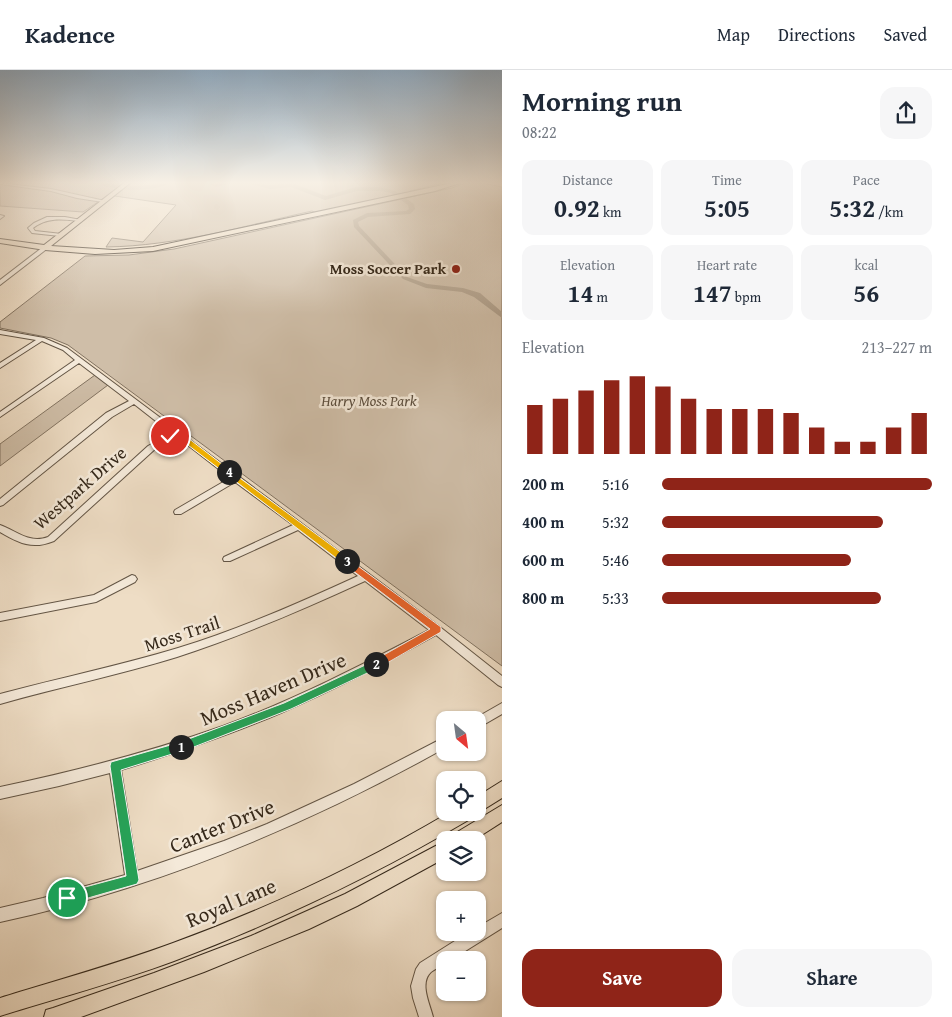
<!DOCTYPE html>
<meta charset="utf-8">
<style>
:root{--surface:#fff;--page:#f6f6f7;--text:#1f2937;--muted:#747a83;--line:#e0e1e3;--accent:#8f2418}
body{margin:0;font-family:"Gentium Book Plus",serif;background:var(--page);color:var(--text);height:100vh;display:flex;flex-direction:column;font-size:19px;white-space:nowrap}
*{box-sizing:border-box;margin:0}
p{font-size:16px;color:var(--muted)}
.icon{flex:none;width:28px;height:28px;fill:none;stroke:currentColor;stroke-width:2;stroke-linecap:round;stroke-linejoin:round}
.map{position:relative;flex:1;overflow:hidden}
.drawer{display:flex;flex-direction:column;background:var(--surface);width:450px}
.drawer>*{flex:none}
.needle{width:32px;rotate:151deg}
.controls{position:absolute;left:436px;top:641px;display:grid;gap:10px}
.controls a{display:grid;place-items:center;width:50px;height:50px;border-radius:10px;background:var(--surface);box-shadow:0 1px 4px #0004;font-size:25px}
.pin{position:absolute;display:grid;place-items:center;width:42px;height:42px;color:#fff;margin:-21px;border:2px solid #fff;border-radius:50%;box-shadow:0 1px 5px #0007}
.km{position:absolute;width:25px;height:25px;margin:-12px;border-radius:50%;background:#222;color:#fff;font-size:14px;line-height:25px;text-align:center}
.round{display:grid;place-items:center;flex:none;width:52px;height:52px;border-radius:15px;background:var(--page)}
.headline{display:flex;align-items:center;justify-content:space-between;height:85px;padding:0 20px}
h1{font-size:28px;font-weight:600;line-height:38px}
.figures{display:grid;grid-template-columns:repeat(3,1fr);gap:8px;height:85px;padding:5px 20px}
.figures div{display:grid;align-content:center;border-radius:12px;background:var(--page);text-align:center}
.figures b{font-size:25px;font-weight:600}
.figures small{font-size:14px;font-weight:400}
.figures p{font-size:14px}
.chart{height:140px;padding:10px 20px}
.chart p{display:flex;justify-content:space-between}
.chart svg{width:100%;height:90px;margin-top:5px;stroke:var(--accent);stroke-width:6}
.primary-button{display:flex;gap:10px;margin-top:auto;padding:10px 20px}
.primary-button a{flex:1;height:58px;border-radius:15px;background:var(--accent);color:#fff;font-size:20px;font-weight:600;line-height:58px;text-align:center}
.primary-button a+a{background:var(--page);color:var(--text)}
ul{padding:0 20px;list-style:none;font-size:16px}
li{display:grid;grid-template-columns:80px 60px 1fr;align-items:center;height:38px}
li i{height:12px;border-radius:6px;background:var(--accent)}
header{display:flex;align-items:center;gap:30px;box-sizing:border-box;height:70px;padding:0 25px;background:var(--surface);border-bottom:1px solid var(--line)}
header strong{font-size:24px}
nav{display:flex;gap:28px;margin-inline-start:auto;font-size:18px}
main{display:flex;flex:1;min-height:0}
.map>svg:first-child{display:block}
.green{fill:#cfbea8;stroke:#827361}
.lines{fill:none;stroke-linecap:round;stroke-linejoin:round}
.river{fill:#af9f8b;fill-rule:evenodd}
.minor-casing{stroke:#635545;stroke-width:2}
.major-casing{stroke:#35281a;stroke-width:2}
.minor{fill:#f4e9d9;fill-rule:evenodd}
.major{fill:#eeddc5;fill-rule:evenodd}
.split-1{fill:#22a559;stroke:#fff}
.split-2{fill:#22a559;stroke:#fff}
.split-3{fill:#f0652b;stroke:#fff}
.split-4{fill:#f5b400;stroke:#fff}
.split-5{fill:#f5b400;stroke:#fff}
.poi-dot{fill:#8f2418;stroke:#f4e9d9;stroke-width:2}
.labels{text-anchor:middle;stroke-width:5;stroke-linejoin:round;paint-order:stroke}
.far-poi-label{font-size:15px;font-weight:bold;fill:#35281a;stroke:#f4e9d9;text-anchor:end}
.far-park-label{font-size:15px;font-style:italic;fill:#5c4e3e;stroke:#f4e9d9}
.street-label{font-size:18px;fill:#35281a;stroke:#f4e9d9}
.near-street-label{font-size:21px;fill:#35281a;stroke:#f4e9d9}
</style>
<header>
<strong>Kadence</strong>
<nav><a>Map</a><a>Directions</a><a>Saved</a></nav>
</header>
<main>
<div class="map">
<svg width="502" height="947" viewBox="0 0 502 947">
<rect width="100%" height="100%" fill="#eeddc5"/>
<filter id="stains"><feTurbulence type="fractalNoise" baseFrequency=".004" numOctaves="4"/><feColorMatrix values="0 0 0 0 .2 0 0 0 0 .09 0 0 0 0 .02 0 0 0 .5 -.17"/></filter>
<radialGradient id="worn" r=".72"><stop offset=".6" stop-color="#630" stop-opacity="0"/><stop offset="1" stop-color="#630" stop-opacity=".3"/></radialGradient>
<g class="green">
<path d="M0 113H443L410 121 412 122 316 143 312 141C244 156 176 176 106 177L112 168 143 172 176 135 108 125 83 142 0 136Z"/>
<polygon points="465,113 483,113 502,117 502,596 68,275 51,268 0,258 0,252 85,186 129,185 174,179 452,118"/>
<polygon points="95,305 108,315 0,396 0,374"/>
</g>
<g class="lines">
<g class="river">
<path d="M97 113 134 116 171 113C154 122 114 122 97 113Z"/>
<polygon points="207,113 233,113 216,117"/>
<polygon points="246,113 270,115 292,113 326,126 356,117 381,117 395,121 414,134 415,139 410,144 368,147 358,152 359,156 407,207 427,214 463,218 480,223 502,242 502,248 474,227 462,222 426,218 403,209 354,157 353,150 367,143 406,141 409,139 408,135 391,123 381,121 357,121 325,130 291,117 270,119"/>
</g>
<g class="minor-casing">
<g id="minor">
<polygon points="0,113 51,119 105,131 103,132 77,128 51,121 0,114"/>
<polygon points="0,145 4,146 0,149"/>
<path d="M47 147H65L81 150 79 151C62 149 47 147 33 158L35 161 62 164V166H60L32 163 28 158 34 153Z"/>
<polygon points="43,177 48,178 0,215 0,210"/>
<path d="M0 260 44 268 67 278 440 557 502 606V617L498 615 436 565C386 593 336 619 283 642 230 665 176 683 121 700L137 801 224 771 267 754 354 714 445 667V678C305 756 157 818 0 852V838L43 828 125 805 110 703 59 716 0 729V717C76 701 150 682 223 656 294 630 362 595 429 560L365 511C304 539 242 566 177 587 119 605 59 617 0 634V624C59 608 119 596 178 578 240 559 299 533 358 506L298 460 230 491H224L223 489 224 487 293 455 235 412 181 444H175L174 442 175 440 230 408 176 366 154 380 54 471C32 480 19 473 0 462V455C17 461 29 474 48 467L148 376 171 363 134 334 112 347 3 435 0 436V429L106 343 129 331 79 293 0 347V342L75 290 63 280 42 271 0 298V293L36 270 0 264Z"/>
<polygon points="132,505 135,506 137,509 135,512 96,532 0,551 0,543 94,525"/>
<polygon points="502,633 502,644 478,658 478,650 474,649"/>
<path d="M502 843V858L451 890H445V894C441 896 435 899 431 902 419 913 430 934 433 947H419L413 928 411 916 416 899 420 893 469 862H478V857Z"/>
</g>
</g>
<g class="major-casing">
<g id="major">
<polygon points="124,113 130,113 51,176 114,180 153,177 452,113 460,113 435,121 153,181 95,184 45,180 0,173 0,169 44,175"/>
<polygon points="502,711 502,728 478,743 477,742 478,726"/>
<polygon points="502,735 502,752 474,770 452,770 454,764"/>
<path d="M450 742H474L472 748C377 804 277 852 174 891 117 912 58 928 0 946V928C58 910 116 894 173 873 269 838 362 794 450 742Z"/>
<polygon points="445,771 445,788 357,836 309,859 204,902 81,947 44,947 46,940 53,938 154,903 251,866 345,824"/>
</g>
</g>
<use href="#minor" class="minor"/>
<use href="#major" class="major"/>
</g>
<linearGradient id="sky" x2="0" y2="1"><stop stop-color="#91acc3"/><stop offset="0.46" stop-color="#f7f0e5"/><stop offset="1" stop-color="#f7f0e5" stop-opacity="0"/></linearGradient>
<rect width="502" height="245" fill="url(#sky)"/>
<polygon class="split-1" points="181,672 187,677 185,680 121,700 139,810 137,814 67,834 63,832 61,828 63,823 126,806 110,696 111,692"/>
<polygon class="split-2" points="376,590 381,594 380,597 291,639 181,682 178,680 176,677 178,673 284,633"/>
<polygon class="split-3" points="347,488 441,557 441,562 380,597 373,597 373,591 430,559 344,494 344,489"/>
<polygon class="split-4" points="229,400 350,489 350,494 344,494 226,404 225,402"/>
<polygon class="split-5" points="174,361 179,361 231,401 231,404 226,404 176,366 167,368 167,365"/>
<circle class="poi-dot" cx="456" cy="199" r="5"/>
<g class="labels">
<g class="far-poi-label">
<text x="446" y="204">Moss Soccer Park</text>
</g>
<g class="far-park-label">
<text x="369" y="336">Harry Moss Park</text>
</g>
<g class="street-label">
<text transform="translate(80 418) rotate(-41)" y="6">Westpark Drive</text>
<text transform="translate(182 564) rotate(-18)" y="6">Moss Trail</text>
</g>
<g class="near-street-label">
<text transform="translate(273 619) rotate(-23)" y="7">Moss Haven Drive</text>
<text transform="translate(222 756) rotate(-22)" y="7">Canter Drive</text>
<text transform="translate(231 833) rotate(-23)" y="7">Royal Lane</text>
</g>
</g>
<rect width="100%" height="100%" filter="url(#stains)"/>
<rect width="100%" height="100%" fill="url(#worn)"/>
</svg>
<div class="controls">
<a><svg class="needle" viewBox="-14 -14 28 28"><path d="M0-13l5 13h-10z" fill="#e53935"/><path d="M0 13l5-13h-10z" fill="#747a83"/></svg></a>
<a><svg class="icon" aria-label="locate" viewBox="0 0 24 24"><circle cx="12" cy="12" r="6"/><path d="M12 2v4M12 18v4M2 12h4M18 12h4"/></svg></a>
<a><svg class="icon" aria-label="layers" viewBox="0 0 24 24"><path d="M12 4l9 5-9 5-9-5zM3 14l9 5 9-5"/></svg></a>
<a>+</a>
<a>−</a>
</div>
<div class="pin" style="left:67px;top:828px;background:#1e9e55"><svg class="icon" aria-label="arrive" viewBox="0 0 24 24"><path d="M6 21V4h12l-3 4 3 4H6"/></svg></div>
<div class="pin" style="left:170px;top:366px;background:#d93025"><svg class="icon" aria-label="check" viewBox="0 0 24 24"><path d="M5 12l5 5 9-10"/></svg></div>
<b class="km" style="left:181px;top:677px">1</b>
<b class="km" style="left:376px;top:594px">2</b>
<b class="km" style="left:347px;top:491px">3</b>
<b class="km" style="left:229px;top:402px">4</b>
</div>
<section class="drawer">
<div class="headline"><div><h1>Morning run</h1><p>08:22</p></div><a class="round"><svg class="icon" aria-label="share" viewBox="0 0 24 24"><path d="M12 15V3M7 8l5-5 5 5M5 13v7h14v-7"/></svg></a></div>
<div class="figures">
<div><p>Distance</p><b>0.92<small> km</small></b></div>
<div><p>Time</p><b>5:05</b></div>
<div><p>Pace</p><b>5:32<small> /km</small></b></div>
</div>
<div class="figures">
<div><p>Elevation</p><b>14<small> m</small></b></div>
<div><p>Heart rate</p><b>147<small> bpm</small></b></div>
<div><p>kcal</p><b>56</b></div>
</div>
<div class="chart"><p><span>Elevation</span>213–227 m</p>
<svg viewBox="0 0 160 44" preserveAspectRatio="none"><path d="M5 44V20M15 44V17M25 44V13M35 44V8M45 44V6M55 44V11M65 44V17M75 44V22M85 44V22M95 44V22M105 44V24M115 44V31M125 44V38M135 44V38M145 44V31M155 44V24"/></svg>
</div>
<ul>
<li><b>200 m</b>5:16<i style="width:100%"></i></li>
<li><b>400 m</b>5:32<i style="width:82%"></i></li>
<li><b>600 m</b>5:46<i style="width:70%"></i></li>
<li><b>800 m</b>5:33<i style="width:81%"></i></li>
</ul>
<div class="primary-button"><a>Save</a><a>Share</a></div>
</section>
</main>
